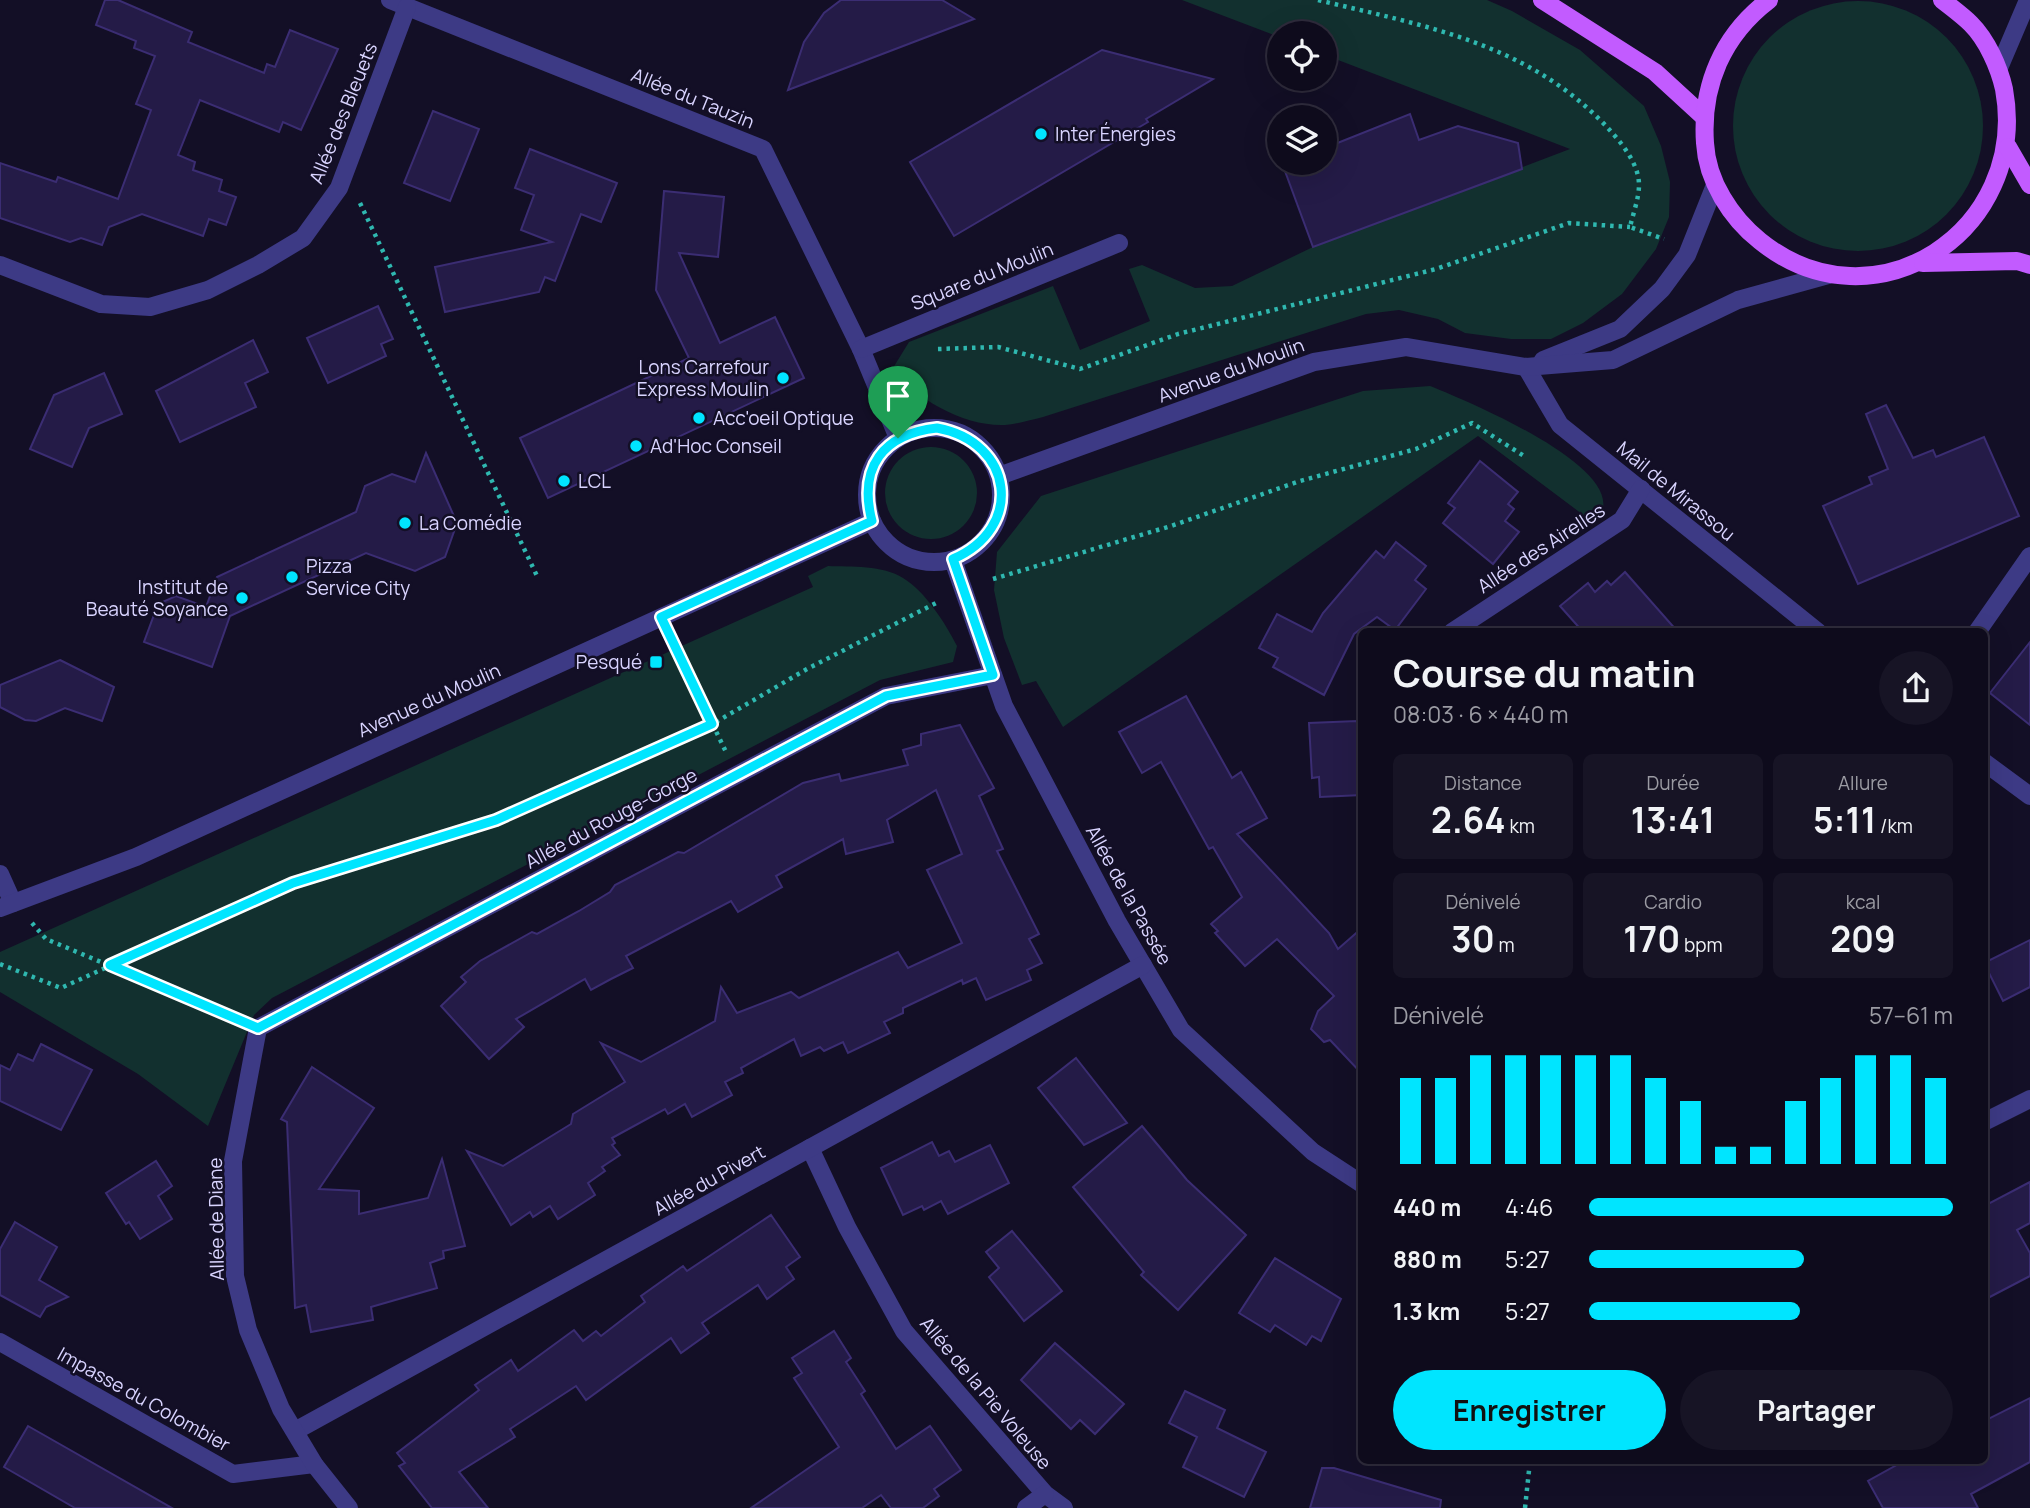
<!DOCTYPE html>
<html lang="fr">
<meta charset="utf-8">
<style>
:root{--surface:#0e0b1c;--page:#171425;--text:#f1f3f6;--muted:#9b9ba3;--line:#2e2b3b;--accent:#00e5ff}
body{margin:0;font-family:Manrope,sans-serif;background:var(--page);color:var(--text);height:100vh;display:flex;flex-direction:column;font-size:26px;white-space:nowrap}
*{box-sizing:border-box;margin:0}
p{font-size:23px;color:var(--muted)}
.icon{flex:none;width:38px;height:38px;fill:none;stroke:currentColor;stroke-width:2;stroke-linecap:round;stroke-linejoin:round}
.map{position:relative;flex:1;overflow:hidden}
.panel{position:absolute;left:1358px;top:628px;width:630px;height:836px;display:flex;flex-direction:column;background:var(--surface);border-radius:10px;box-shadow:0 7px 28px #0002,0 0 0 2px var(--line)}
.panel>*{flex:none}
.fabs{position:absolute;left:1267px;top:21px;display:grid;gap:14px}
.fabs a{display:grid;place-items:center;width:70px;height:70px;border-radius:50%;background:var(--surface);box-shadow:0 7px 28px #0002,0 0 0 2px var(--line);font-size:35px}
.pin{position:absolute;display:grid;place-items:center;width:60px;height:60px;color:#fff;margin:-72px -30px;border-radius:50% 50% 50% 0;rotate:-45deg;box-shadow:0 0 7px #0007}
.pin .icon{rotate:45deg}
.round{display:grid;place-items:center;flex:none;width:74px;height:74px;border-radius:37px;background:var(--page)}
.head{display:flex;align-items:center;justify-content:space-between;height:119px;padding:0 35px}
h1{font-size:38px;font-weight:700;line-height:52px}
.figures{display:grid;grid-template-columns:repeat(3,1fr);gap:10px;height:119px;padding:7px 35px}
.figures div{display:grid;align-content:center;border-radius:10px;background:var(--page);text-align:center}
.figures b{font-size:35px;font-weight:700}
.figures small{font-size:19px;font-weight:400}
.figures p{font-size:19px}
.chart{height:196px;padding:14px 35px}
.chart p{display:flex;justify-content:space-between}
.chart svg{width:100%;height:126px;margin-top:7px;stroke:var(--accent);stroke-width:6}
.primary-button{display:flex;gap:14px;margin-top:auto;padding:14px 35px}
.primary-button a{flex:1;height:80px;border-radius:42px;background:var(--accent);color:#111;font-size:28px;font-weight:700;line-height:80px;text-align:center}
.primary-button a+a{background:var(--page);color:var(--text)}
ul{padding:0 35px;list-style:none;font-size:23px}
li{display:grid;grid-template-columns:112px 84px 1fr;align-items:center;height:52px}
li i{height:18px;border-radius:9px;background:var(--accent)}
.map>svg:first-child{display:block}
.green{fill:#12302f}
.building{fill:#241b47;stroke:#3b2d73;stroke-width:2}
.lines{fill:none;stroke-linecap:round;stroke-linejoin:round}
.path{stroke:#2fb8b0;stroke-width:4.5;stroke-dasharray:3.5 5;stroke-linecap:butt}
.minor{stroke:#3d3a85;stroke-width:18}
.major{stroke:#c25bff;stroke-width:18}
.route-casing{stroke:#fff;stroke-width:14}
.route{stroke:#00e5ff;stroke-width:9}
.poi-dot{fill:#00e5ff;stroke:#130f26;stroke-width:2.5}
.labels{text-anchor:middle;stroke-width:5;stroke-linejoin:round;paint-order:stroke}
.street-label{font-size:19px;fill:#d9d4ff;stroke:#130f26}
.poi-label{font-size:19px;fill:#d9d4ff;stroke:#130f26;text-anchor:start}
</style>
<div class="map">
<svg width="2030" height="1508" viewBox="0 0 2030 1508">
<rect width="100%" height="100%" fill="#130f26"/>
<g class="green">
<path d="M1182 0H1487L1512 11 1580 50 1644 106 1661 146 1670 182 1669 217 1656 249 1622 294 1583 323 1551 339H1511L1465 333 1438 319 1399 310 1366 314 1043 417C1031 420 1017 424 1005 425 966 427 914 399 893 368L909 342 1053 286 1080 350 1150 321 1129 269 1142 265 1195 288 1232 286 1313 247 1570 149 1325 55V33H1279V37Z"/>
<circle cx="1858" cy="126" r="125"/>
<path d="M1430 386C1460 398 1647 474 1594 523L1478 436 1063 727 1036 681 1022 685 1004 638 994 590 997 552 1041 496 1363 391Z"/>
<circle cx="931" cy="493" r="46"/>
<path d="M828 566C851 567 883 565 903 578 925 591 946 624 957 646L953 662 880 680 272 998 254 1015 208 1126 138 1074 0 992V952L813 587 808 576Z"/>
</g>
<g class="building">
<polygon points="105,0 118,0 192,32 188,42 264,73 267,64 275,67 290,30 338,49 301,130 283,122 279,132 200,100 178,155 195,162 193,170 222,180 219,191 236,197 226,225 209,219 203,236 142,214 109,227 102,245 81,238 70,242 0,218 0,163 56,182 58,177 118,199 151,110 136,104 155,56 134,48 136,41 96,25"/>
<polygon points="841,0 942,0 974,19 788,90 804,42 824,13"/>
<polygon points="1102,50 1213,79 1146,119 1148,122 954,236 910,162"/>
<polygon points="433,111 479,129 450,201 404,183"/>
<polygon points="1410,114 1419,140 1458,126 1518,143 1522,169 1313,247 1282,163 1325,163 1325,148"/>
<polygon points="530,149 617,183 601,222 581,214 555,281 545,277 539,292 445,312 435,267 552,242 521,230 534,195 515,188"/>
<polygon points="664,191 724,197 718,257 679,253 720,343 775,317 804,378 548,498 520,438 689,358 656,290"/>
<polygon points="378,306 393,339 381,344 386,356 328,383 307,338"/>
<polygon points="253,340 268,372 245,383 256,407 180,442 156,391"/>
<polygon points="104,373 122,414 89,428 72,467 30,449 54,395"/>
<polygon points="1886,405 1913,458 1933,450 1936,457 1984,437 2019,516 1858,584 1823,506 1872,484 1869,477 1888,469 1866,414"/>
<polygon points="426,453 457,523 445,557 415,571 366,553 230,616 212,667 144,642 158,604 176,596 206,607 217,577 356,512 365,486 392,474 415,482"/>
<polygon points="1480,461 1518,492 1508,504 1514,509 1505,521 1519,532 1493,564 1443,523 1455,508 1448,503"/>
<polygon points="1396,542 1426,566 1415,580 1426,589 1395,630 1377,617 1354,634 1324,695 1273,667 1278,658 1259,648 1277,614 1312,632 1323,613 1376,551 1384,558"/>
<polygon points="1625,572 1678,632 1583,632 1560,606 1588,583 1595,592 1607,581 1611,585"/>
<polygon points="2030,642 2030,725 1990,693"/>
<polygon points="60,660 114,687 102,721 65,708 36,721 25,720 0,707 0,685"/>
<polygon points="1186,696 1232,778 1241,772 1267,818 1237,834 1329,933 1338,949 1362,928 1362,1074 1330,1040 1324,1042 1311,1029 1318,1011 1334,996 1277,939 1245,966 1215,933 1218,931 1211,924 1242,897 1213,847 1209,849 1161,762 1142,773 1119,732"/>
<polygon points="1357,721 1358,741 1362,741 1362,795 1320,797 1319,777 1312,778 1309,723"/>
<polygon points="960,725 994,788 979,796 1003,849 997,851 1039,934 1029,939 1042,963 1027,970 1031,980 986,1000 976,978 963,984 962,980 903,1008 903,1013 884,1022 890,1033 848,1053 843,1042 824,1051 820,1047 801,1056 794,1039 741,1068 743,1073 725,1082 732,1095 692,1117 685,1104 668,1114 665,1109 612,1138 615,1143 612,1145 620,1155 602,1167 605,1171 588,1183 595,1195 558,1219 550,1206 533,1217 530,1212 511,1225 467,1151 503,1166 571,1124 573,1114 625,1082 601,1043 641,1062 715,1021 721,987 737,1013 791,992 799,998 898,952 908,968 962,943 927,870 962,854 936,790 887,820 893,842 846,854 843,839 776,876 782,887 738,912 731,901 626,956 633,968 611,979 591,990 585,979 516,1019 524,1027 489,1059 441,1006 466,982 461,977 480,961 532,932 537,934 579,911 610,892 615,885 678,852 684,853 803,783 839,774 841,781 908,765 903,750 921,745 921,734"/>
<polygon points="2030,940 2030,987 2003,1001 1984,963"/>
<polygon points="41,1044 92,1070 61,1130 0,1101 0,1065 10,1070 18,1054 33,1061"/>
<polygon points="1076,1058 1127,1123 1084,1145 1038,1088"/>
<polygon points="312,1067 374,1108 319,1189 359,1191 359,1214 428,1198 442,1159 465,1246 443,1251 444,1258 430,1263 437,1288 371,1307 373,1320 311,1332 306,1305 295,1308 287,1122 281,1119"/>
<polygon points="1142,1126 1187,1180 1246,1235 1178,1310 1141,1275 1144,1272 1073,1187"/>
<polygon points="932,1142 939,1156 949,1151 955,1162 990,1145 1009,1183 948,1214 941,1201 924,1210 922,1206 903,1215 881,1168"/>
<polygon points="156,1161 172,1186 158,1196 172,1219 140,1239 129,1222 126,1224 106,1193"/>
<polygon points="2030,1182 2030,1223 2017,1230 2030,1253 2030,1276 1984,1300 1984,1206"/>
<polygon points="771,1215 800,1257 786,1267 794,1279 767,1299 758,1285 702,1323 709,1333 681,1353 671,1338 586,1400 576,1386 510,1429 515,1437 459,1472 488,1508 432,1508 399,1466 405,1463 397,1453 479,1390 475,1385 511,1360 518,1371 574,1330 583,1341 596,1331 601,1336 645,1302 641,1296 683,1266 687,1271"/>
<polygon points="15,1222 57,1247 39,1280 68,1297 46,1307 40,1317 0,1295 0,1249"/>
<polygon points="1012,1231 1062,1291 1024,1321 989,1277 999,1268 986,1252"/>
<polygon points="1275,1258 1341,1299 1321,1341 1312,1336 1306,1345 1275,1325 1270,1332 1239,1313"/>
<polygon points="834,1331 851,1358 846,1362 865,1391 861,1394 896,1449 930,1426 961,1470 934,1489 939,1496 923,1508 891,1508 881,1495 862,1508 751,1508 839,1447 794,1378 802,1373 792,1358"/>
<polygon points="1055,1343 1124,1404 1095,1434 1080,1420 1071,1429 1021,1380"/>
<polygon points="1185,1391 1225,1410 1217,1428 1266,1452 1244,1497 1183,1467 1197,1437 1169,1423"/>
<polygon points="2030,1398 2030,1462 1971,1494 1978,1508 1883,1508 1868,1481 1904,1461 1984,1461 1984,1421"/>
<polygon points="28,1426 172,1508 75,1508 4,1467"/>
<polygon points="1322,1468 1334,1468 1441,1500 1440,1508 1310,1508"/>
</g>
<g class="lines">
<g class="path">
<path d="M1318 0C1425 26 1527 43 1606 126 1620 141 1639 163 1639 185 1639 198 1633 214 1630 227L1664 239"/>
<polyline points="360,203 537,576"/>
<polyline points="938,349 998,347 1080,369 1178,334 1436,269 1569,223 1630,227"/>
<polyline points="993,579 1171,526 1300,481 1416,449 1472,423 1524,456"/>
<polyline points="672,640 726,752"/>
<polyline points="32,923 46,939 235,1018"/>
<polyline points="0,964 61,988 293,883 496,820 704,729 807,669 936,603"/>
<polyline points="1525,1508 1530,1461"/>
</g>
<g class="minor">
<polyline points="390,0 763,149 861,349 898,438"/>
<polyline points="1999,68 2028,0"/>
<polyline points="0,265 101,304 150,307 208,290 258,265 303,238 339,188 407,7"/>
<polyline points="861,349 1119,243"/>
<polyline points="1543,360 1620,329 1662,289 1687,255 1715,185"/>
<polyline points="1526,367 1560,425 1818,632"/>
<circle cx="934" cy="495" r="67"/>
<polyline points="999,476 1314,362 1406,347 1526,367 1613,360 1738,300 1828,275"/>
<polyline points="953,560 1004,706 1117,921 1181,1030 1313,1152 1362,1184"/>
<polyline points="1452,632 1622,520 1641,489"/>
<polyline points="1977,632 2030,556"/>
<polyline points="1984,762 2030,796"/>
<polyline points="0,874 13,903"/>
<polyline points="0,908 136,857 872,521"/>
<polyline points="1984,1122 2030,1099"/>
<polyline points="810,1148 847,1227 904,1331 1045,1494 1064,1508"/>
<polyline points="0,1342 233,1474 314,1464"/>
<polyline points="295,1431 1143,965"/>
<polyline points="349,1508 314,1464 281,1409 248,1330 235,1276 233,1161 258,1028 886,696 993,675"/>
<polyline points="1026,1508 1045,1494"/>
</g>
<g class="major">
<polyline points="1542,0 1655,72 1703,116"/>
<path d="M1769 0C1723 35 1701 85 1705 143 1707 181 1731 218 1760 241 1874 333 2030 231 2004 89 1999 67 1987 40 1971 24 1962 15 1952 8 1942 0"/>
<polyline points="2008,147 2030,185"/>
<polyline points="1923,263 2017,261 2030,265"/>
</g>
</g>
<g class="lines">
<g class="route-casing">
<path id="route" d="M937 428C1014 442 1025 528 953 559L993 675 886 696 258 1028 110 965 293 883 496 820 712 724 661 617 872 521C858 467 883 434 937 428Z"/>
</g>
<use href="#route" class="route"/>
</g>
<g class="poi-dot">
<circle cx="1041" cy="134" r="7"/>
<circle cx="783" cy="378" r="7"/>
<circle cx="699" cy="418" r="7"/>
<circle cx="636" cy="446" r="7"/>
<circle cx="564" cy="481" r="7"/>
<circle cx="405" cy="523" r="7"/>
<circle cx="292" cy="577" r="7"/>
<circle cx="242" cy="598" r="7"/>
<rect x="649" y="655" width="14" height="14" rx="3.5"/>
</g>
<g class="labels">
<g class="street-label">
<text transform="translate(693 98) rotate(22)" y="7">Allée du Tauzin</text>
<text transform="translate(343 113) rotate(-68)" y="7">Allée des Bleuets</text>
<text transform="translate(982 276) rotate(-22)" y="7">Square du Moulin</text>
<text transform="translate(1231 370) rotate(-20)" y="7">Avenue du Moulin</text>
<text transform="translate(1676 491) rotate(39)" y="7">Mail de Mirassou</text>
<text transform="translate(1541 548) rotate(-33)" y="7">Allée des Airelles</text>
<text transform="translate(429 700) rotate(-24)" y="7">Avenue du Moulin</text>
<text transform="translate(611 818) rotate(-28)" y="7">Allée du Rouge-Gorge</text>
<text transform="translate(1129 895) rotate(61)" y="7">Allée de la Passée</text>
<text transform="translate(709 1180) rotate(-29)" y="7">Allée du Pivert</text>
<text transform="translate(216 1219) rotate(-91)" y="7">Allée de Diane</text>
<text transform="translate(986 1393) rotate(50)" y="7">Allée de la Pie Voleuse</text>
<text transform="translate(144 1399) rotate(29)" y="7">Impasse du Colombier</text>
</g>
<g class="poi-label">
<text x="1055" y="141">Inter Énergies</text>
<text x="769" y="374" text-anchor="end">Lons Carrefour<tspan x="769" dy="22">Express Moulin</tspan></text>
<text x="713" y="425">Acc'oeil Optique</text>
<text x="650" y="453">Ad'Hoc Conseil</text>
<text x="578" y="488">LCL</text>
<text x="419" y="530">La Comédie</text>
<text x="306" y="573">Pizza<tspan x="306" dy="22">Service City</tspan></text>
<text x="228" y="594" text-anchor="end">Institut de<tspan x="228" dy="22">Beauté Soyance</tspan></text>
<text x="642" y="669" text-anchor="end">Pesqué</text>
</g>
</g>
</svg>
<div class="fabs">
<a><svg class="icon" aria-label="locate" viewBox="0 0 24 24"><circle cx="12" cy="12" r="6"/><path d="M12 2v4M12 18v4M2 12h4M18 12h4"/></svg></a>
<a><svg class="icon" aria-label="layers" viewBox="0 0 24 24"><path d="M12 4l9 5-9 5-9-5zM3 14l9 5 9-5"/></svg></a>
</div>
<div class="pin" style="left:898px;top:438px;background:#1e9e55"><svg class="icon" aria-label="arrive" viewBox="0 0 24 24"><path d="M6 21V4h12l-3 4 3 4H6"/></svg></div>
<section class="panel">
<div class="head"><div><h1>Course du matin</h1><p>08:03 · 6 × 440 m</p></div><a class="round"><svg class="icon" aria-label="share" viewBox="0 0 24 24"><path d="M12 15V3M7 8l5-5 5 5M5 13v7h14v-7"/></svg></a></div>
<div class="figures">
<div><p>Distance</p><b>2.64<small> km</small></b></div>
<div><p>Durée</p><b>13:41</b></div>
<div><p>Allure</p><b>5:11<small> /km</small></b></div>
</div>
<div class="figures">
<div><p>Dénivelé</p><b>30<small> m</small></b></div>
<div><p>Cardio</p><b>170<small> bpm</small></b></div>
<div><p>kcal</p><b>209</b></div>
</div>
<div class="chart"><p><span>Dénivelé</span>57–61 m</p>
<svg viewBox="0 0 160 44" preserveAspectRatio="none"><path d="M5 44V14M15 44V14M25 44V6M35 44V6M45 44V6M55 44V6M65 44V6M75 44V14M85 44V22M95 44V38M105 44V38M115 44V22M125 44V14M135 44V6M145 44V6M155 44V14"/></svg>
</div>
<ul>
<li><b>440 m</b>4:46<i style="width:100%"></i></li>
<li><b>880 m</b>5:27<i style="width:59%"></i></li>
<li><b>1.3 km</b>5:27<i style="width:58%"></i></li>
</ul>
<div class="primary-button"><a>Enregistrer</a><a>Partager</a></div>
</section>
</div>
